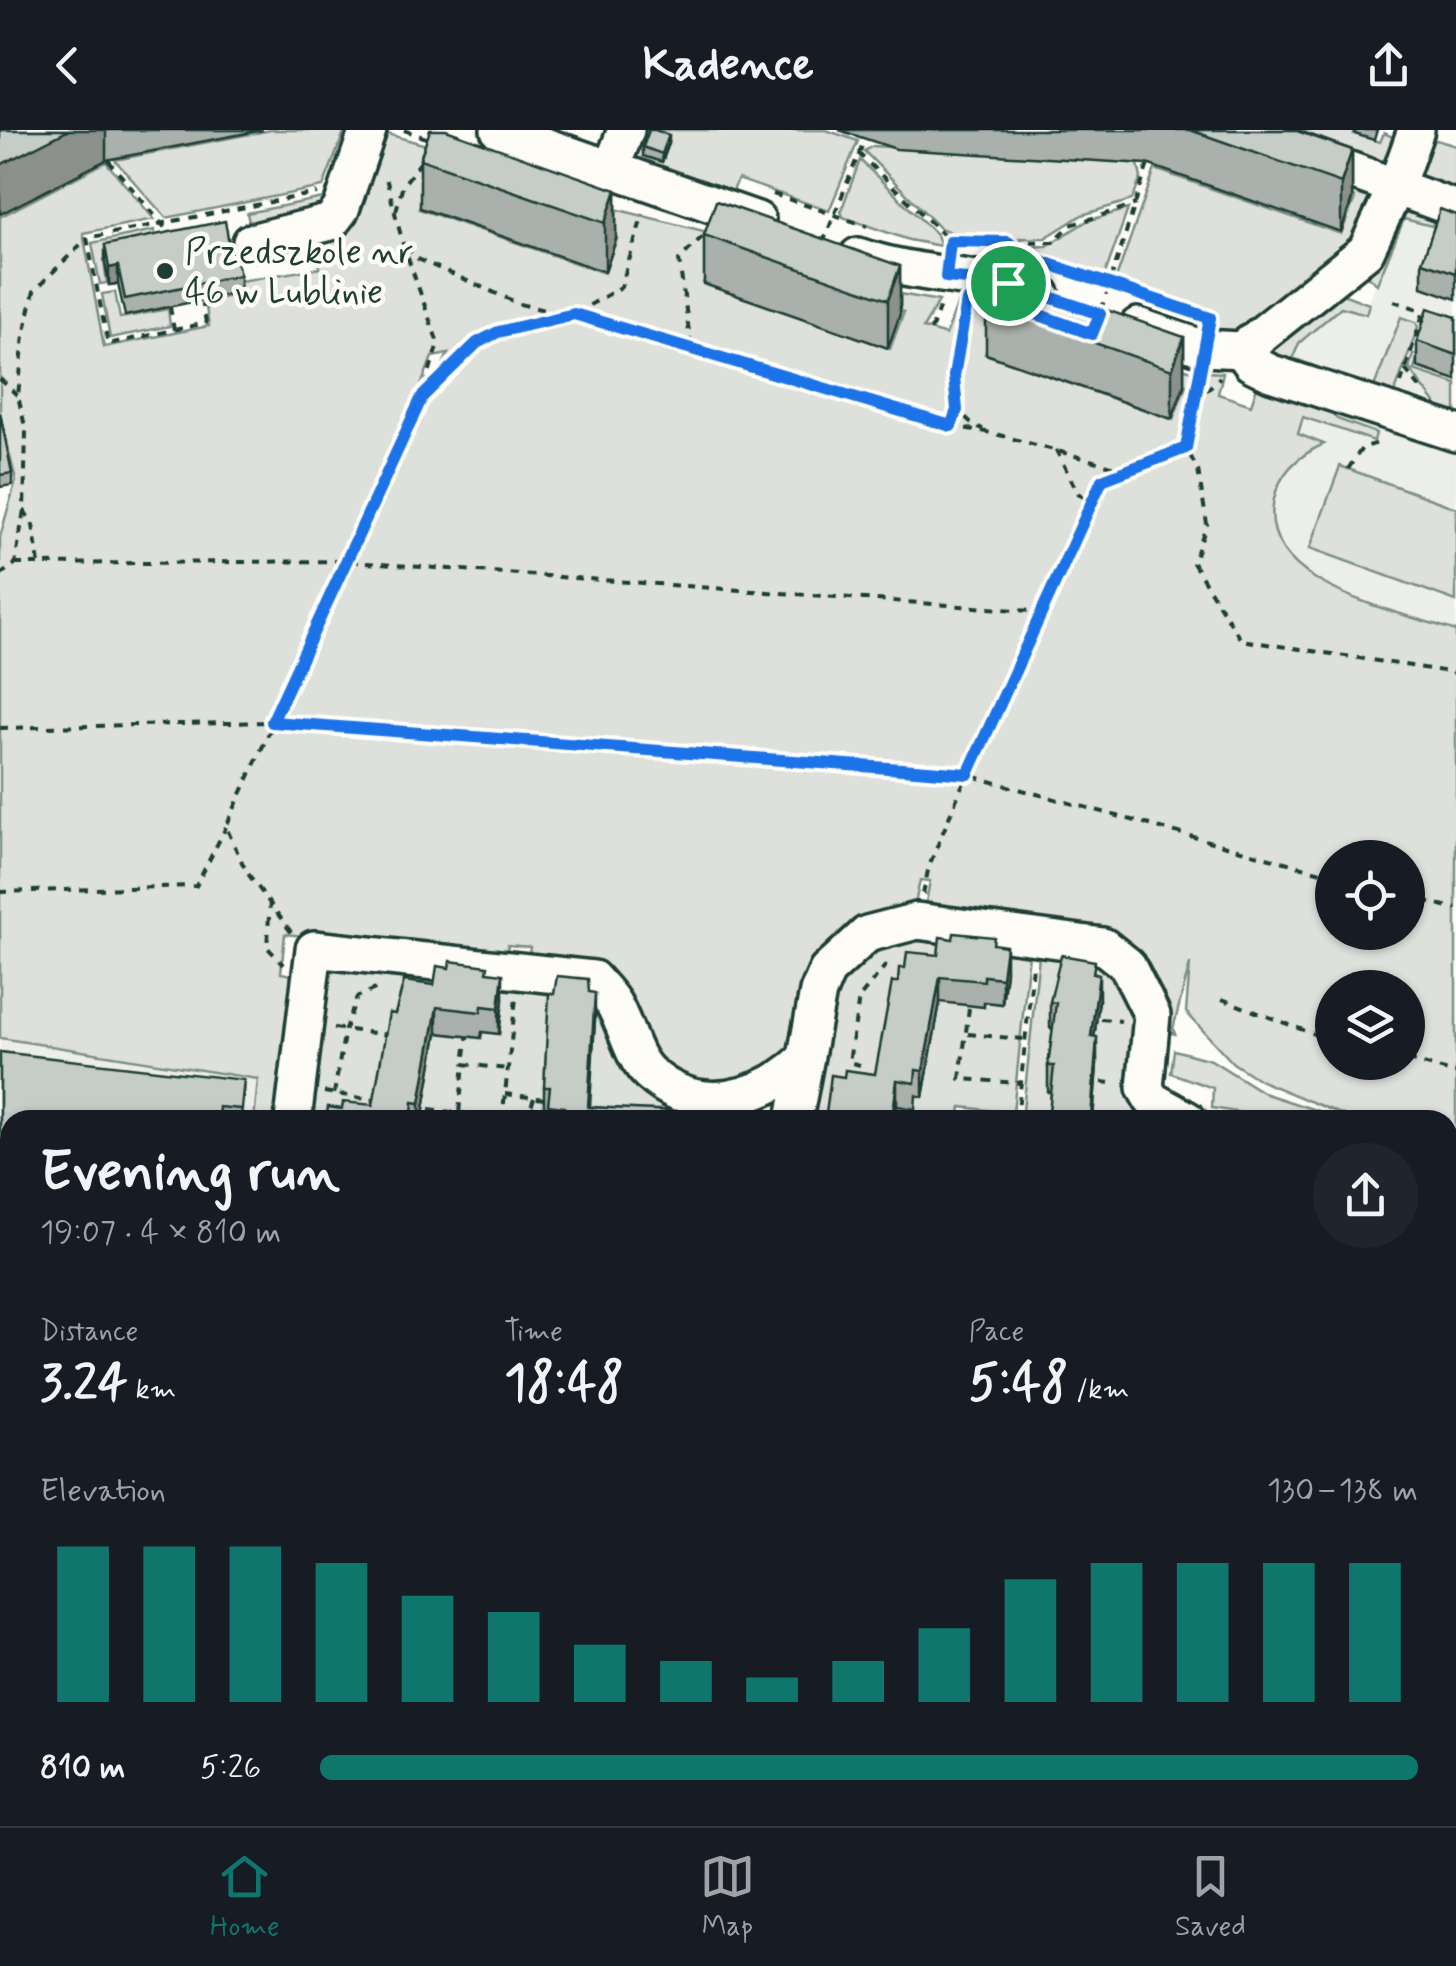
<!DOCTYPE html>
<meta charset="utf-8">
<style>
:root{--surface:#171b24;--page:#20242c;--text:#f1f3f6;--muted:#9ea1a6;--line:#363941;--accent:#0f766e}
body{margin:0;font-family:Mynerve,sans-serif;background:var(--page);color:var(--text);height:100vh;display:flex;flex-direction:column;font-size:38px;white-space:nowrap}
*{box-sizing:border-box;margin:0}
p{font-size:32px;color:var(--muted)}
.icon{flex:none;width:55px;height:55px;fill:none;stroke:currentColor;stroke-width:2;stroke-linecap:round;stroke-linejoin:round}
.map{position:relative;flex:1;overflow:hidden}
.drawer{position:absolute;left:0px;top:980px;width:1458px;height:718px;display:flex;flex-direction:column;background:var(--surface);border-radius:30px 30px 0 0;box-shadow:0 2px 8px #0004}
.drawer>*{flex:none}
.buttons{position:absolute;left:1315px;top:710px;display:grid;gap:20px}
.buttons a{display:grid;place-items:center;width:110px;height:110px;border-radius:50%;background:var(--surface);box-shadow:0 2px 8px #0004;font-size:50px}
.pin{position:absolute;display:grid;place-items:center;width:85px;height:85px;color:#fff;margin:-42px;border:5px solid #fff;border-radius:50%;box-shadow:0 2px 10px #0007}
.round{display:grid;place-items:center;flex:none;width:105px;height:105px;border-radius:52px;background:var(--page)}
.head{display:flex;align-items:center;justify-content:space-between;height:170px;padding:0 40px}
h1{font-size:55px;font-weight:700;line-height:75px}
.stats{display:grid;grid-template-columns:repeat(3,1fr);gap:15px;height:170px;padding:10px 40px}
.stats div{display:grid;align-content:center}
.stats b{font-size:50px;font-weight:700}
.stats small{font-size:28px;font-weight:400}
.stats p{font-size:28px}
.chart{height:280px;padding:20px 40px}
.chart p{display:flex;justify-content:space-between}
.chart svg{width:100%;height:180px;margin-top:10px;stroke:var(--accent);stroke-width:6}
ul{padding:0 40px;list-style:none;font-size:32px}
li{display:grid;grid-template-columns:160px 120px 1fr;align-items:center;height:75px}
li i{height:25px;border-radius:12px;background:var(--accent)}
header{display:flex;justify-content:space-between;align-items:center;height:130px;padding:0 40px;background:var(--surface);font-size:45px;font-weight:700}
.menu{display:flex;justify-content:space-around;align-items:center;height:140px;border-top:2px solid var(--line);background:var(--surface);font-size:28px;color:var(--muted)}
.menu a{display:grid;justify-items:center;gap:5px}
.menu .selected{color:var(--accent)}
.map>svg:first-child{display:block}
.built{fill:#eceee9}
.green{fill:#dde0db;stroke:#7e8e88;stroke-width:2.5;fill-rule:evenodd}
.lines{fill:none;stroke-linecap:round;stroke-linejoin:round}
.minor-casing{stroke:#1f3d34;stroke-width:42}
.path{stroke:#1f3d34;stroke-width:4;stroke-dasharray:8 8;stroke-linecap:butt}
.minor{stroke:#fdfcf7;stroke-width:35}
.wall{fill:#aab0ab;stroke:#1f3d34;stroke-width:2.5}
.shaded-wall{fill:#8b908b;stroke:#1f3d34;stroke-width:2.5}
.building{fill:#c6cdc7;stroke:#1f3d34;stroke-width:2.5}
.route-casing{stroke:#fff;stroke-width:20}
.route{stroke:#1a73e8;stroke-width:12}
.poi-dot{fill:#1f3d34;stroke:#fdfcf7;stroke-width:4}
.labels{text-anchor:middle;stroke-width:9;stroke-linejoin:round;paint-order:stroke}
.poi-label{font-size:35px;fill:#1f3d34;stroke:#fdfcf7;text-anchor:start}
</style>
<header><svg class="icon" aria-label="back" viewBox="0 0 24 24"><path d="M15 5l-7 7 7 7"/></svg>Kadence<svg class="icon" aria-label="share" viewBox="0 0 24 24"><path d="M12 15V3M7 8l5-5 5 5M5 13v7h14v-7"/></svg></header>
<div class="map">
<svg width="1456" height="1696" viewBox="0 0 1456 1696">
<rect width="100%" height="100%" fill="#fdfcf7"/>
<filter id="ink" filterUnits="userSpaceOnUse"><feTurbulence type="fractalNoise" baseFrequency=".01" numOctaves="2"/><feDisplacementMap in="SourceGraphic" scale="20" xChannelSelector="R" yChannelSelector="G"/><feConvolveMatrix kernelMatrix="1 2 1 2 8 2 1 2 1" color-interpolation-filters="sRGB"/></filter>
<g filter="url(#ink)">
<g class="built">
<polygon points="1410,73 1456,89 1456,535 1241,506 1266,255 1337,164 1368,172"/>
<polygon points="0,908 258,949 254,990 10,990 10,1093 0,1092"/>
<polygon points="0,1596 10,1597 10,1688 243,1688 242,1696 10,1696 0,1668"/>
<polygon points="1072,1688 1212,1688 1211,1696 1071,1696"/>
</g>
<g class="green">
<polygon points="271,0 345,0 323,57 166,88 115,30"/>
<path d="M373 0 455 23 431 43 419 79 604 143 617 109 600 102 611 78 736 109 715 118 703 153 890 219 904 182 883 174 888 162 939 171 923 198 946 205 958 172 1003 177 985 224 1173 290 1186 255 1166 247 1170 234 1192 241 1223 243 1218 264 1251 275 1260 248 1324 273 1337 289 1376 303 1374 311 1303 287 1298 304 1324 314C1299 325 1280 342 1274 369 1255 456 1396 480 1456 501V1155L1448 1154V990H1355L1261 951 1233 933 1186 882 1190 834 1173 899 1175 904 1160 900 1129 826 924 783 930 751 920 750 913 784 800 885 788 920 760 946 687 957 631 902 528 832 530 817 508 815 506 829 285 804 281 843 302 847 283 990H254L258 949 0 908V407L16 350 0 286V87L106 32 154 89 83 103 104 217 209 196 205 171 242 164 240 151 320 138 312 112ZM448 224 415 294H406L432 227ZM1332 728H1408V802H1332ZM1332 858H1408V932H1332Z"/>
<polygon points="633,0 826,0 858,11 829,81 738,49 733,61 624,28"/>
<polygon points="1254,0 1355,0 1354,4 1380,12 1384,3 1395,8 1390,41"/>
<polygon points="1436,10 1456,16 1456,70 1409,54 1428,11"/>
<polygon points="873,16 1123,32 1138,34 1141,48 1132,70 1082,85 1045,108 968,109 940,98 864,21"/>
<polygon points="860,30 937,105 941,116 909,110 843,87 841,81"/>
<polygon points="1155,39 1341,104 1355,68 1335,61 1341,45 1375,65 1357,117 1258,198 1206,209 1211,187 1114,154"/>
<polygon points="328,67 324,82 251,101 247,83"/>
<polygon points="1396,72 1441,79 1432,96 1404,89 1377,154 1363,143"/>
<polygon points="1128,79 1104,147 1015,117 1047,116 1087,91"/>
<polygon points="154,100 158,119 104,130 107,153 100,154 92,113"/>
<polygon points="1335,161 1369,174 1366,184 1341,177 1299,213 1293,228 1317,237 1317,244 1268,234 1266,217"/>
<polygon points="115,162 120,188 168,179 170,196 110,208 102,164"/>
<polygon points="1401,187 1416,192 1418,197 1390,276 1334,252 1339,245 1374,257"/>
<polygon points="1413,224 1418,225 1414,240 1456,254 1456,291 1446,288 1409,238"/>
<polygon points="1340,336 1456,378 1456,471 1310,418"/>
<polygon points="889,803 1030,814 1013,983 961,977 959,990 804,990 830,862"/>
<polygon points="1040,816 1104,824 1139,867 1136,990 1022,990"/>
<polygon points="334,832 585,854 662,961 660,988 675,990 302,990 319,844"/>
<polygon points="1174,920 1211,930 1266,964 1346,990 1243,990 1242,983 1212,978 1213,958 1171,943"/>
<polygon points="1448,1171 1456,1175 1454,1317 1448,1322"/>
<polygon points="1448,1364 1456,1366 1456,1498 1448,1510"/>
<polygon points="1456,1526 1456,1614 1448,1620 1448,1539"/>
<polygon points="637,1688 871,1688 867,1696 624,1696"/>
</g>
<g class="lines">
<g class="minor-casing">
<g id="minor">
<polyline points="499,0 757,90"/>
<polyline points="1240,0 1456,79"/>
<polyline points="611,39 626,0"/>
<polyline points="251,112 331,92 341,79 368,0"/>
<path d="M858 126C919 147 982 144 1041 164"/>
<polyline points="1138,196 1202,218 1242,220 1366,121 1395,59 1416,0"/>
<polyline points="1242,220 1251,233 1271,243 1456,303"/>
<path d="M293 990 314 819 593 849C600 857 608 865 613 873 626 894 631 926 649 943 698 988 760 970 804 930"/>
<polyline points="794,990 818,862 827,841 867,804 917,791 1103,816 1127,835 1152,885 1145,958 1152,970 1188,990"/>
<polyline points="0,1111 10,1112"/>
<polyline points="1448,1163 1456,1165"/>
<polyline points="1450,1338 1456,1329"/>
<polyline points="0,1475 10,1476"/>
<polyline points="1448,1646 1456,1647"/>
<polyline points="516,1688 517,1689"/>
<polyline points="439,1696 443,1688"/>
<polyline points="1006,1696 1007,1688"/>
<polyline points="1053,1696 1055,1688"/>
<polyline points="1198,1696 1199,1688"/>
</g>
</g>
<g class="path">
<polyline points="404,0 432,10"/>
<polyline points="858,23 948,109"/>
<polyline points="108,30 166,99"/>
<polyline points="773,64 867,96"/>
<polyline points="396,81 403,55 423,29"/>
<polyline points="950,111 1053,112 1071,95 1136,74"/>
<polyline points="1008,112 1034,129"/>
<polyline points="823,113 864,11"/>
<polyline points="406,117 418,129 520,174 691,216 927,292 992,303 1126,340"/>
<polyline points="1053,135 1143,165"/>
<polyline points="202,170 206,193 108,214 87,108 317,63"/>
<polyline points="1394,171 1424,181"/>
<polyline points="170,177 174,200"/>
<path d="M965 179C959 218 936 281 983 299"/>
<polyline points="1101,180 1148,34"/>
<polyline points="931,200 941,173"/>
<polyline points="691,216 679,130 706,103"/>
<polyline points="1405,239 1421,259"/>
<polyline points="0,249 18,266"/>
<polyline points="1199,249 1186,296 1186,318 1198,340 1207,394 1193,433 1241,510 1456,543"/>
<polyline points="1401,253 1424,181 1429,183"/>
<polyline points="426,264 477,213 498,201 574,184 621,157 643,84"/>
<polyline points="1195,272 1220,247"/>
<polyline points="1056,320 1078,363 1091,373"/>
<polyline points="1348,339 1362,318 1381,312"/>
<polyline points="24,380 33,395 39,434 339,431 1044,482"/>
<polyline points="15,434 39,434"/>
<polyline points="0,445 15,434 24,380 26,301 18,266 24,205 34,161 87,108"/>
<polyline points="0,598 272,592 957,642 1332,745"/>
<polyline points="0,762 196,756 226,697"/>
<polyline points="923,764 929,736 967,644 1102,351 1186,318"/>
<polyline points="1408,766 1456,779"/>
<polyline points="270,771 267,817 284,835"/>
<polyline points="291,802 246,741 226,697 422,267 438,213 403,114 385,44"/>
<polyline points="1222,869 1332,911"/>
<polyline points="969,878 960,949 1021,953"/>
<polyline points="1101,889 1121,891"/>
<polyline points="334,898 389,905"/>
<polyline points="468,902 464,934 507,939"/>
<polyline points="968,904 1023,909"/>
<polyline points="1408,930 1456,943"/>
<polyline points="860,935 849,932 859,868 890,830"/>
<polyline points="1102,952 1117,954"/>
<polyline points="324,962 379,971"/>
<polyline points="334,964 345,899 357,867 382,856"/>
<polyline points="505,964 545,969"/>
<polyline points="429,979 459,983 464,934"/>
<polyline points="459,983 518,988 528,985 534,968"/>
<polyline points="502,990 516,868"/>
<polyline points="1017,990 1033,836"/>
<polyline points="1448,1111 1456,1105"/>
<polyline points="7,1351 10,1326"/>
<polyline points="1448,1454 1456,1364"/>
<polyline points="1448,1525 1456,1513"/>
<polyline points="0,1546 10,1578"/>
<polyline points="615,1696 629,1688"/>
<polyline points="875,1696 878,1688"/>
<polyline points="1415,1696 1418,1688"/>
</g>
<use href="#minor" class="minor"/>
</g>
<g class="wall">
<polygon points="0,0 263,0 106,30 0,84"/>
<polygon points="839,0 1294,0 1352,20 1352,69 1341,102 1147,34 896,19"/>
<polygon points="1355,0 1377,0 1374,10 1355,4"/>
<polygon points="669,13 662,32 643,26 643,17"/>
<polygon points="420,29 616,60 616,109 605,142 420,78"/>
<polygon points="1456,85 1456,169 1422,157 1422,132"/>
<polygon points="704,105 900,136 900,184 888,218 704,154"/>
<polygon points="105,115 231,124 240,145 240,162 125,186 118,154 109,155 105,132"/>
<polygon points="986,175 1184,207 1184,255 1172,289 986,224"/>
<polygon points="1456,187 1456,250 1417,237 1417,211"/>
<polygon points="0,283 12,343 12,355 0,357"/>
<polygon points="994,814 1006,841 1002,874 984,872 984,877 940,872 923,967 916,965 915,979 897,976 896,990 826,990 826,984 844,947 875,944 898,852 905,838 938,825"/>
<polygon points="488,842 503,870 499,904 482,902 481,908 437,903 422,990 326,990 342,979 373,975 395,884"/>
<polygon points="1095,843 1099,870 1094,907 1097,933 1093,989 1101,990 1049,990 1051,962 1048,962 1048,936 1053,899 1050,898 1050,872"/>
<polygon points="589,862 595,889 590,977 745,990 548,990 548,983 544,982 544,957"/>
<polygon points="0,922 244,958 241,988 219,985 219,990 10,990 10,1037 0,1036"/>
<polygon points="0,1346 10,1347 10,1433 0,1432"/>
<polygon points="45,1688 75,1688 78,1696 48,1696"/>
<polygon points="339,1688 368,1688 361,1696 349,1696"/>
<polygon points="645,1688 786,1688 785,1695 644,1696"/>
</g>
<g class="shaded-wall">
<polygon points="69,0 106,0 106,30 0,84 0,35"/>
<polygon points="669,5 669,13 662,32 662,24"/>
<polygon points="1352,20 1352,69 1341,102 1341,53"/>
<polygon points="616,60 616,109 605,142 605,93"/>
<polygon points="118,136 118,154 109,155 109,138"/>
<polygon points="900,136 900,184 888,218 888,170"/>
<polygon points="1184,207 1184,255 1172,289 1172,240"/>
<polygon points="1006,816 1006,841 1002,874 1002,848"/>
<polygon points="503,844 503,870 499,904 499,878"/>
<polygon points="1099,844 1099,870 1091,932 1091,906"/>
<polygon points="940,847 940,872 923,967 923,941"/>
<polygon points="595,863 595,889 588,990"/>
<polygon points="437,877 437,903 422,990 420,990 420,973"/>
<polygon points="1097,907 1097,933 1093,990 1091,990"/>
<polygon points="897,950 897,976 896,990 893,990"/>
<polygon points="356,1688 368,1688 361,1696 356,1696"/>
<rect x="738" y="1688" width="4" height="8"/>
<polygon points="966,1688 972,1688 971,1696 965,1696"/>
</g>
<g class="building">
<polygon points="0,0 69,0 0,35"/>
<polygon points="430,0 446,0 616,60 605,93 420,29"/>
<polygon points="649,0 655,0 669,5 662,24 643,17"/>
<polygon points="1190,0 1294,0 1352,20 1341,53"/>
<polygon points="716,71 900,136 888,170 704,105"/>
<polygon points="1440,79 1456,85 1456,143 1422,132"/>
<polygon points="225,91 231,124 235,123 240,145 125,169 118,136 109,138 105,115"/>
<polygon points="998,142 1184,207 1172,240 986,175"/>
<polygon points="1428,178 1456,187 1456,225 1417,211"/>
<polygon points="0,283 12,343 0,345"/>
<polygon points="954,803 994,807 993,814 1006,816 1002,848 984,846 984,851 940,847 923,941 916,940 915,953 897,950 893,983 876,981 875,988 860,989 826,984 831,945 844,947 845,940 875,944 892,852 898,852 899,838 905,838 907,822 938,825 940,807 953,809"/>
<polygon points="1061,825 1095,831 1093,843 1099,844 1091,906 1097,907 1091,989 1100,990 1054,990 1054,983 1049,982 1054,936 1048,936 1056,873 1050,872"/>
<polygon points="450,831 488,836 487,842 503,844 499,878 482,876 481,882 437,877 420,973 413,972 412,984 394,982 393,990 326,990 328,977 342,979 343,972 373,975 389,883 395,884 404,851 434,855 437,836 449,838"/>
<polygon points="557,846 588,849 589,862 595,863 588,977 745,984 744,990 563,990 564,977 548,975 550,957 544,957 549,863 554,864"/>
<polygon points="0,922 244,950 241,979 219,977 218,990 10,990 10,1028 0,1027"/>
<polygon points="0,1346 10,1347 10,1392 0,1391"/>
<polygon points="0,1649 10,1678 10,1688 14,1688 16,1696 0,1696"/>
<polygon points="52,1688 75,1688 78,1696 55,1696"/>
<polygon points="110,1688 134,1688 137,1696 113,1696"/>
<polygon points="174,1688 197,1688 200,1696 177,1696"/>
<polygon points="645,1688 694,1688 693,1696 644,1696"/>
<polygon points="924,1688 966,1688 965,1696 923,1696"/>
<polygon points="1207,1688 1287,1688 1321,1692 1320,1696 1206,1696"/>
</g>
</g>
<g class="lines" filter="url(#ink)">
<g class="route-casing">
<polygon id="route" points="950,111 1008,112 1022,125 1210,188 1186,318 1102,350 968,644 272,592 422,267 477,213 498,202 574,184 951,296 957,280 954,246 967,171 1020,178 1092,204 1100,184 1008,153 946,147"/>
</g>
<use href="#route" class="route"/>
</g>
<circle class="poi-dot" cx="165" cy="141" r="10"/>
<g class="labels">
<g class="poi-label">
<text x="185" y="133">Przedszkole nr<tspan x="185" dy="40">46 w Lublinie</tspan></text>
</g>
</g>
</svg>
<div class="buttons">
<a><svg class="icon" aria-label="locate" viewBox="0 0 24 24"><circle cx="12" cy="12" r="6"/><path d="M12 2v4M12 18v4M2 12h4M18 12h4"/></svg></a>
<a><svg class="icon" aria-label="layers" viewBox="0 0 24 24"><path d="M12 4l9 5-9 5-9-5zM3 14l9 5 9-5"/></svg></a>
</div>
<div class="pin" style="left:1008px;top:153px;background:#1e9e55"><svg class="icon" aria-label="arrive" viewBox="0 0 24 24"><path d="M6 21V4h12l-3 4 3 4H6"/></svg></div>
<section class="drawer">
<div class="head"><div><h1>Evening run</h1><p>19:07 · 4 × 810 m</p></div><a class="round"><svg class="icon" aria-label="share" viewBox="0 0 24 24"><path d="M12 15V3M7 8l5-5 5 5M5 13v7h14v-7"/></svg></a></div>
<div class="stats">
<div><p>Distance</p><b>3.24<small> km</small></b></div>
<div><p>Time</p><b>18:48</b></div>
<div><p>Pace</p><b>5:48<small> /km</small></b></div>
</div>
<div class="chart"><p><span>Elevation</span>130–138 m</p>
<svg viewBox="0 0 160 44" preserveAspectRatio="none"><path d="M5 44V6M15 44V6M25 44V6M35 44V10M45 44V18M55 44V22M65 44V30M75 44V34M85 44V38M95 44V34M105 44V26M115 44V14M125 44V10M135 44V10M145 44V10M155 44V10"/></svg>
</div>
<ul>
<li><b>810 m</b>5:26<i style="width:100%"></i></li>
</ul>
</section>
</div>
<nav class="menu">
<a class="selected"><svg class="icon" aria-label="home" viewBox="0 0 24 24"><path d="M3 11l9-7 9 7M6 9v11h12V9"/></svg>Home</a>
<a><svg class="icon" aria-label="map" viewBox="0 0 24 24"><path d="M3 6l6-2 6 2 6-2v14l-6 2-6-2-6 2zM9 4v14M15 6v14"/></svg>Map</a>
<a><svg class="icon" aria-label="saved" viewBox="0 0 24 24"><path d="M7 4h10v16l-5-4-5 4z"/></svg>Saved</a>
</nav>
